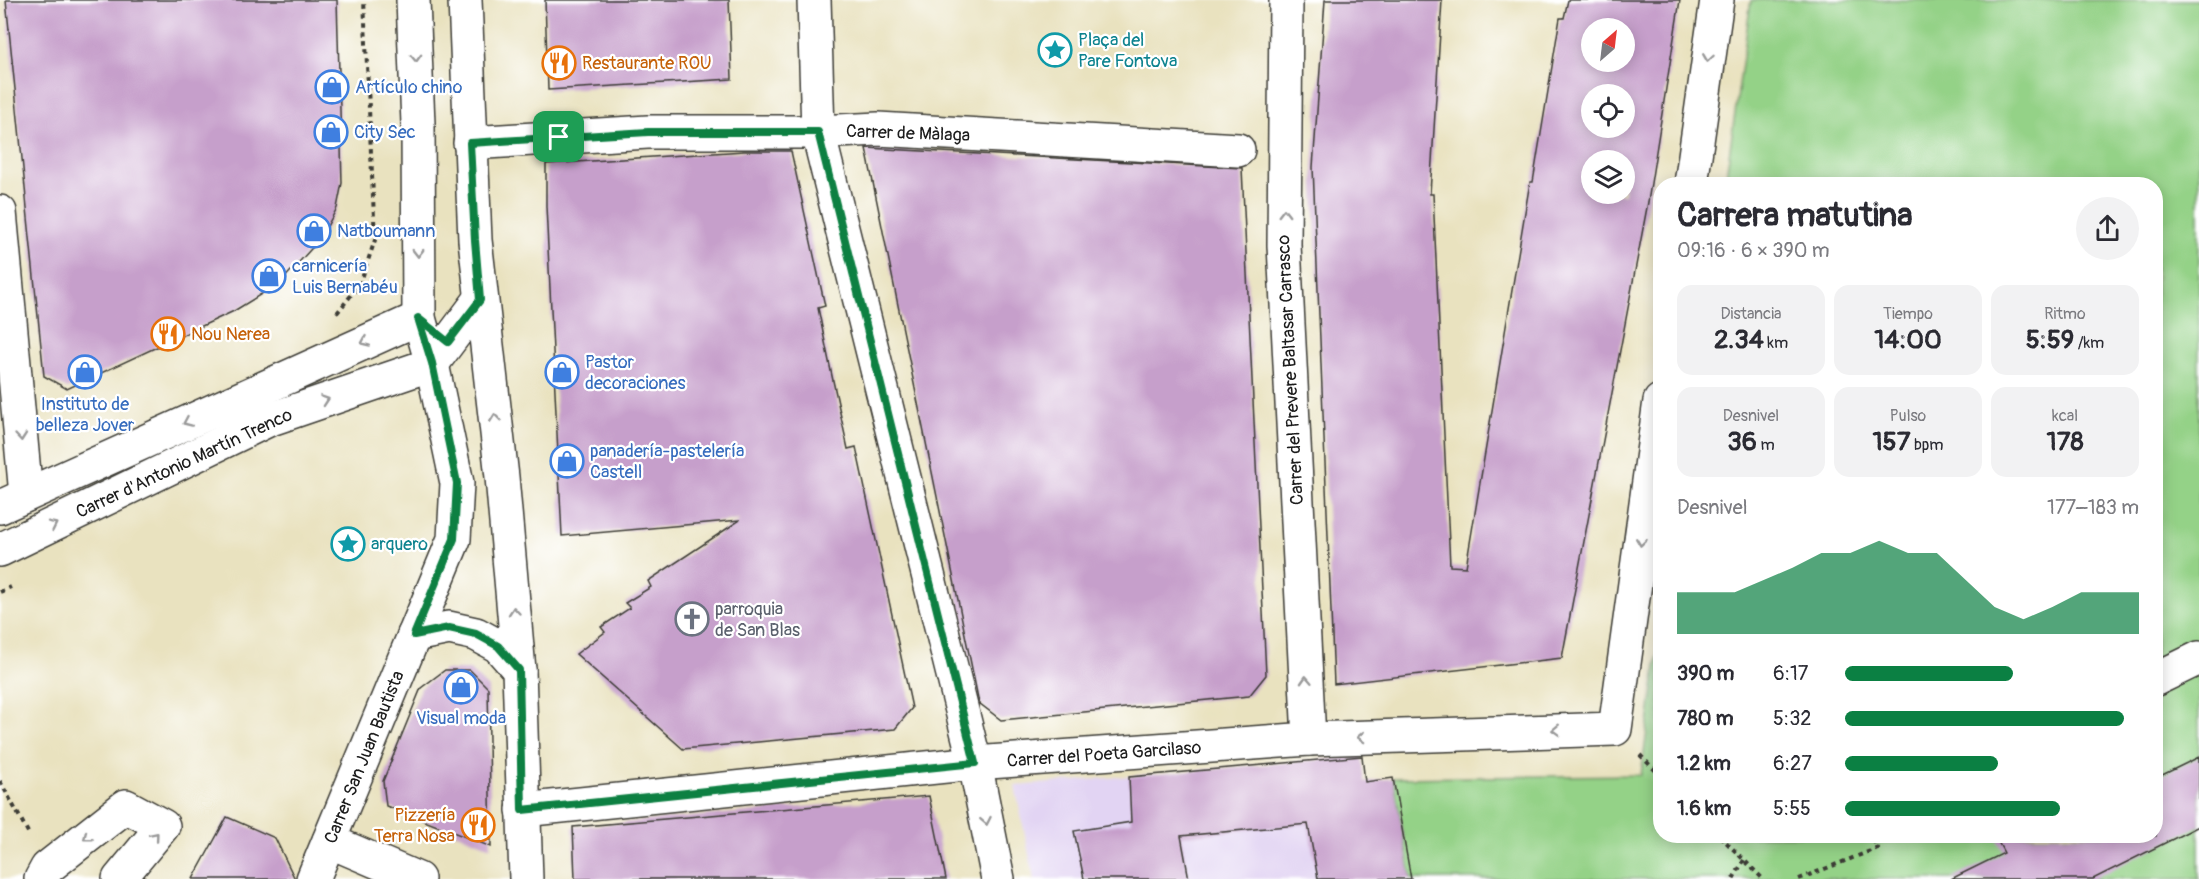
<!DOCTYPE html>
<html lang="es">
<meta charset="utf-8">
<style>
:root{--surface:#fff;--page:#f2f2f3;--text:#2b2b33;--muted:#7c7c81;--accent:#0b8043}
body{margin:0;font-family:Pangolin,sans-serif;background:var(--page);color:var(--text);height:100vh;display:flex;flex-direction:column;font-size:22px;white-space:nowrap}
*{box-sizing:border-box;margin:0}
p{font-size:20px;color:var(--muted)}
.icon{flex:none;width:33px;height:33px;fill:none;stroke:currentColor;stroke-width:2;stroke-linecap:round;stroke-linejoin:round}
.map{position:relative;flex:1;overflow:hidden}
.side{position:absolute;left:1653px;top:177px;width:510px;height:666px;display:flex;flex-direction:column;background:var(--surface);border-radius:24px;box-shadow:0 3px 15px #0003}
.side>*{flex:none}
.needle{width:39px;rotate:28deg}
.controls{position:absolute;left:1581px;top:18px;display:grid;gap:12px}
.controls a{display:grid;place-items:center;width:54px;height:54px;border-radius:50%;background:var(--surface);box-shadow:0 3px 15px #0003;font-size:30px}
.pin{position:absolute;display:grid;place-items:center;width:51px;height:51px;color:#fff;margin:-26px;border-radius:12px;box-shadow:0 3px 9px #0006}
.round{display:grid;place-items:center;flex:none;width:63px;height:63px;border-radius:32px;background:var(--page)}
.summary{display:flex;align-items:center;justify-content:space-between;height:102px;padding:0 24px}
h1{font-size:33px;font-weight:700;line-height:45px}
.metrics{display:grid;grid-template-columns:repeat(3,1fr);gap:9px;height:102px;padding:6px 24px}
.metrics div{display:grid;align-content:center;border-radius:15px;background:var(--page);text-align:center}
.metrics b{font-size:26px;font-weight:700}
.metrics small{font-size:16px;font-weight:400}
.metrics p{font-size:16px}
.chart{height:168px;padding:12px 24px}
.chart p{display:flex;justify-content:space-between}
.chart svg{width:100%;height:108px;margin-top:6px;fill:var(--accent);opacity:.7}
ul{padding:0 24px;list-style:none;font-size:20px}
li{display:grid;grid-template-columns:96px 72px 1fr;align-items:center;height:45px}
li i{height:15px;border-radius:8px;background:var(--accent)}
.map>svg:first-child{display:block}
.built{fill:#e2d4f3}
.green{fill:#94d287;stroke:#587752;stroke-width:1.5}
.building{fill:#c69fcb;fill-rule:evenodd}
.lines{fill:none;stroke-linecap:round;stroke-linejoin:round}
.minor-casing{stroke:#3b3a34;stroke-width:36}
.path{stroke:#3b3a34;stroke-width:4;stroke-dasharray:4.5 4.5;stroke-linecap:butt}
.minor{stroke:#fff;stroke-width:33}
.oneway{stroke:#999}
.route-casing{stroke:#fff;stroke-width:12}
.route{stroke:#0b8043;stroke-width:8}
.labels{text-anchor:middle;stroke-width:4.5;stroke-linejoin:round;paint-order:stroke}
.culture-label{font-size:18px;fill:#0d838f;stroke:#fff;text-anchor:start}
.food-label{font-size:18px;fill:#c56008;stroke:#fff;text-anchor:start}
.shop-label{font-size:18px;fill:#366cbe;stroke:#fff;text-anchor:start}
.street-label{font-size:18px;fill:#1c1c1c;stroke:#fff}
.worship-label{font-size:18px;fill:#5b616d;stroke:#fff;text-anchor:start}
</style>
<div class="map">
<svg width="2199" height="879" viewBox="0 0 2199 879">
<rect width="100%" height="100%" fill="#fff"/>
<filter id="ink" filterUnits="userSpaceOnUse"><feTurbulence type="fractalNoise" baseFrequency=".0167" numOctaves="2"/><feDisplacementMap in="SourceGraphic" scale="12" xChannelSelector="R" yChannelSelector="G"/><feConvolveMatrix kernelMatrix="1 2 1 2 8 2 1 2 1" color-interpolation-filters="sRGB"/></filter>
<filter id="wash" filterUnits="userSpaceOnUse"><feTurbulence type="fractalNoise" baseFrequency=".008" numOctaves="4" result="noise"/><feDisplacementMap in="SourceGraphic" scale="24" xChannelSelector="R" yChannelSelector="G"/><feGaussianBlur stdDeviation="1.35" result="paint"/><feColorMatrix in="noise" values="0 0 0 0 0 0 0 0 0 0 0 0 0 0 0 0 0 1.4 0 .05"/><feComposite in="paint" operator="in"/></filter>
<g filter="url(#wash)">
<rect width="100%" height="100%" fill="#e9e2bf"/>
<polygon class="built" points="1362,756 1365,782 1393,778 1411,879 1034,879 1015,786"/>
<polygon class="green" points="1751,0 2199,0 2199,879 1411,879 1393,778 1641,775 1660,638 1660,836 2156,836 2156,184 1725,184"/>
<g id="blocks">
<g class="building">
<polygon points="6,0 337,0 342,183 337,208 320,239 281,282 234,311 67,389 44,376"/>
<polygon points="545,0 729,0 732,79 548,90"/>
<path d="M1325 0H1442L1430 194H1433L1450 566 1466 567 1530 182H1533L1560 18H1564L1568 0H1680L1648 202 1562 658 1334 684 1313 167ZM1592 28H1624V62H1592ZM1592 94H1624V128H1592ZM1592 160H1624V194H1592Z"/>
<polygon points="866,148 1242,168 1266,675 1249,696 1001,720 979,703"/>
<polygon points="744,151 791,151 825,306 818,308 832,376 848,449 856,447 912,708 895,729 683,749 576,654 605,632 601,627 630,608 625,603 651,587 648,581 740,520 562,536 546,206 546,164"/>
<polygon points="445,670 470,670 488,688 491,847 386,806 383,781 421,688"/>
<polygon points="1362,756 1365,782 1393,778 1411,879 1318,879 1308,824 1181,836 1189,879 1084,879 1074,831 1131,822 1129,777"/>
<polygon points="2199,757 2199,826 2093,879 1951,879 2004,853 1995,836 2156,836 2156,778"/>
<polygon points="929,796 946,879 575,879 573,827"/>
<polygon points="227,817 275,838 295,879 193,879"/>
</g>
</g>
</g>
<g filter="url(#ink)">
<use href="#blocks" fill-opacity="0" stroke="#3b3a34" stroke-width="1.5"/>
<g class="lines">
<g class="minor-casing">
<g id="minor">
<polyline points="465,0 475,240 502,477 519,670 526,879"/>
<polyline points="814,0 818,132 975,763 998,879"/>
<polyline points="1286,0 1284,245 1309,739"/>
<polyline points="470,143 648,132 818,132 878,129 1238,150"/>
<polyline points="1691,184 1717,0"/>
<polyline points="0,212 26,495"/>
<polyline points="0,507 419,318"/>
<polyline points="0,550 268,420 432,364 480,300"/>
<polyline points="414,635 449,628 476,634 498,646 519,670"/>
<polyline points="2156,679 2199,658"/>
<polyline points="523,810 975,763 1309,739 1615,729 1660,401"/>
<polyline points="329,841 418,879"/>
<polyline points="41,879 47,868 126,806 163,826 119,879"/>
<polyline points="313,879 454,539 457,483 432,364 419,318 418,124 413,0"/>
</g>
</g>
<g class="path">
<polyline points="337,313 360,284 375,240 364,0"/>
<polyline points="0,592 11,587"/>
<polyline points="1640,755 1660,775"/>
<polyline points="0,781 30,836"/>
<polyline points="1720,836 1763,879"/>
<polyline points="1733,879 1744,860"/>
<polyline points="1799,879 1878,848 1871,836"/>
</g>
<use href="#minor" class="minor"/>
</g>
<defs><path id="oneway-chevron" d="M-2-3.5L2.5 0L-2 3.5" fill="none" stroke-width="1.6" stroke-linecap="round" stroke-linejoin="round" transform="scale(1.5)"/></defs>
<g class="oneway">
<use href="#oneway-chevron" transform="translate(416 58) rotate(88)"/>
<use href="#oneway-chevron" transform="translate(1708 58) rotate(98)"/>
<use href="#oneway-chevron" transform="translate(1284 213) rotate(-90)"/>
<use href="#oneway-chevron" transform="translate(418 253) rotate(90)"/>
<use href="#oneway-chevron" transform="translate(365 342) rotate(156)"/>
<use href="#oneway-chevron" transform="translate(325 400) rotate(-19)"/>
<use href="#oneway-chevron" transform="translate(495 418) rotate(-97)"/>
<use href="#oneway-chevron" transform="translate(187 422) rotate(156)"/>
<use href="#oneway-chevron" transform="translate(21 437) rotate(85)"/>
<use href="#oneway-chevron" transform="translate(53 525) rotate(-26)"/>
<use href="#oneway-chevron" transform="translate(1641 542) rotate(98)"/>
<use href="#oneway-chevron" transform="translate(514 611) rotate(-95)"/>
<use href="#oneway-chevron" transform="translate(1306 680) rotate(-93)"/>
<use href="#oneway-chevron" transform="translate(1556 730) rotate(178)"/>
<use href="#oneway-chevron" transform="translate(1361 737) rotate(178)"/>
<use href="#oneway-chevron" transform="translate(986 821) rotate(79)"/>
<use href="#oneway-chevron" transform="translate(155 836) rotate(-50)"/>
<use href="#oneway-chevron" transform="translate(87 837) rotate(142)"/>
</g>
</g>
<g class="lines" filter="url(#ink)">
<g class="route-casing">
<polygon id="route" points="648,132 818,132 975,763 522,810 519,670 498,646 476,634 449,628 414,635 454,539 457,483 432,363 418,318 448,342 480,300 475,240 470,143"/>
</g>
<use href="#route" class="route"/>
</g>
<defs>
<g id="sight-ring" transform="scale(1.725)"><circle r="9.5" fill="#fff" stroke="#0f9aa8" stroke-width="1.5"/><path d="M0-6L1.8-2.2L6-1.7L2.9 1.2L3.7 5.4L0 3.3L-3.7 5.4L-2.9 1.2L-6-1.7L-1.8-2.2Z" fill="#0f9aa8"/></g>
<g id="restaurant-ring" transform="scale(1.725)"><circle r="9.5" fill="#fff" stroke="#e8710a" stroke-width="1.5"/><path d="M-5-6h1v4h1v-4h1v4h1v-4h1v5L-1.5 .5V6h-2V.5L-5-1ZM5-6V6H3V1.5H1.5Q1.5-4 5-6Z" fill="#e8710a"/></g>
<g id="shop-ring" transform="scale(1.725)"><circle r="9.5" fill="#fff" stroke="#3f7fe0" stroke-width="1.5"/><path d="M-5-2.5h2.3a2.7 3.5 0 0 1 5.4 0H5L5.5 6h-11ZM-1.5-2.5h3a1.5 2.3 0 0 0-3 0Z" fill="#3f7fe0"/></g>
<g id="church-ring" transform="scale(1.725)"><circle r="9.5" fill="#fff" stroke="#6b7280" stroke-width="1.5"/><path d="M-1.2-6h2.4v3.5h3.3v2.4h-3.3V6h-2.4V-.1h-3.3v-2.4h3.3Z" fill="#6b7280"/></g>
</defs>
<g fill-rule="evenodd">
<use href="#sight-ring" x="1055" y="50"/>
<use href="#restaurant-ring" x="559" y="63"/>
<use href="#shop-ring" x="332" y="87"/>
<use href="#shop-ring" x="331" y="132"/>
<use href="#shop-ring" x="314" y="231"/>
<use href="#shop-ring" x="269" y="276"/>
<use href="#restaurant-ring" x="168" y="334"/>
<use href="#shop-ring" x="85" y="372"/>
<use href="#shop-ring" x="562" y="372"/>
<use href="#shop-ring" x="567" y="461"/>
<use href="#sight-ring" x="348" y="544"/>
<use href="#church-ring" x="692" y="619"/>
<use href="#shop-ring" x="461" y="687"/>
<use href="#restaurant-ring" x="478" y="825"/>
</g>
<g class="labels">
<g class="culture-label">
<text x="1078" y="46">Plaça del<tspan x="1078" dy="21">Pare Fontova</tspan></text>
<text x="371" y="550">arquero</text>
</g>
<g class="food-label">
<text x="582" y="69">Restaurante ROU</text>
<text x="191" y="340">Nou Nerea</text>
<text x="455" y="821" text-anchor="end">Pizzería<tspan x="455" dy="21">Terra Nosa</tspan></text>
</g>
<g class="shop-label">
<text x="355" y="93">Artículo chino</text>
<text x="354" y="138">City Sec</text>
<text x="337" y="237">Natboumann</text>
<text x="292" y="272">carnicería<tspan x="292" dy="21">Luis Bernabéu</tspan></text>
<text x="585" y="368">Pastor<tspan x="585" dy="21">decoraciones</tspan></text>
<text x="85" y="410" text-anchor="middle">Instituto de<tspan x="85" dy="21">belleza Jover</tspan></text>
<text x="590" y="457">panadería-pastelería<tspan x="590" dy="21">Castell</tspan></text>
<text x="461" y="724" text-anchor="middle">Visual moda</text>
</g>
<g class="street-label">
<text transform="translate(908 133) rotate(2)" y="6">Carrer de Màlaga</text>
<text transform="translate(1290 370) rotate(-93)" y="6">Carrer del Prevere Baltasar Carrasco</text>
<text transform="translate(184 463) rotate(-25)" y="6">Carrer d'Antonio Martín Trenco</text>
<text transform="translate(1104 754) rotate(-4)" y="6">Carrer del Poeta Garcilaso</text>
<text transform="translate(364 757) rotate(-68)" y="6">Carrer San Juan Bautista</text>
</g>
<g class="worship-label">
<text x="715" y="615">parroquia<tspan x="715" dy="21">de San Blas</tspan></text>
</g>
</g>
</svg>
<div class="controls">
<a><svg class="needle" viewBox="-14 -14 28 28"><path d="M0-13l5 13h-10z" fill="#e53935"/><path d="M0 13l5-13h-10z" fill="#7c7c81"/></svg></a>
<a><svg class="icon" aria-label="locate" viewBox="0 0 24 24"><circle cx="12" cy="12" r="6"/><path d="M12 2v4M12 18v4M2 12h4M18 12h4"/></svg></a>
<a><svg class="icon" aria-label="layers" viewBox="0 0 24 24"><path d="M12 4l9 5-9 5-9-5zM3 14l9 5 9-5"/></svg></a>
</div>
<div class="pin" style="left:559px;top:137px;background:#1e9e55"><svg class="icon" aria-label="arrive" viewBox="0 0 24 24"><path d="M6 21V4h12l-3 4 3 4H6"/></svg></div>
<section class="side">
<div class="summary"><div><h1>Carrera matutina</h1><p>09:16 · 6 × 390 m</p></div><a class="round"><svg class="icon" aria-label="share" viewBox="0 0 24 24"><path d="M12 15V3M7 8l5-5 5 5M5 13v7h14v-7"/></svg></a></div>
<div class="metrics">
<div><p>Distancia</p><b>2.34<small> km</small></b></div>
<div><p>Tiempo</p><b>14:00</b></div>
<div><p>Ritmo</p><b>5:59<small> /km</small></b></div>
</div>
<div class="metrics">
<div><p>Desnivel</p><b>36<small> m</small></b></div>
<div><p>Pulso</p><b>157<small> bpm</small></b></div>
<div><p>kcal</p><b>178</b></div>
</div>
<div class="chart"><p><span>Desnivel</span>177–183 m</p>
<svg viewBox="0 0 160 44" preserveAspectRatio="none"><path d="M0 44V27L10 27L20 27L30 22L40 17L50 11L60 11L70 6L80 11L90 11L100 22L110 33L120 38L130 33L140 27L150 27L160 27V44z"/></svg>
</div>
<ul>
<li><b>390 m</b>6:17<i style="width:57%"></i></li>
<li><b>780 m</b>5:32<i style="width:95%"></i></li>
<li><b>1.2 km</b>6:27<i style="width:52%"></i></li>
<li><b>1.6 km</b>5:55<i style="width:73%"></i></li>
</ul>
</section>
</div>
